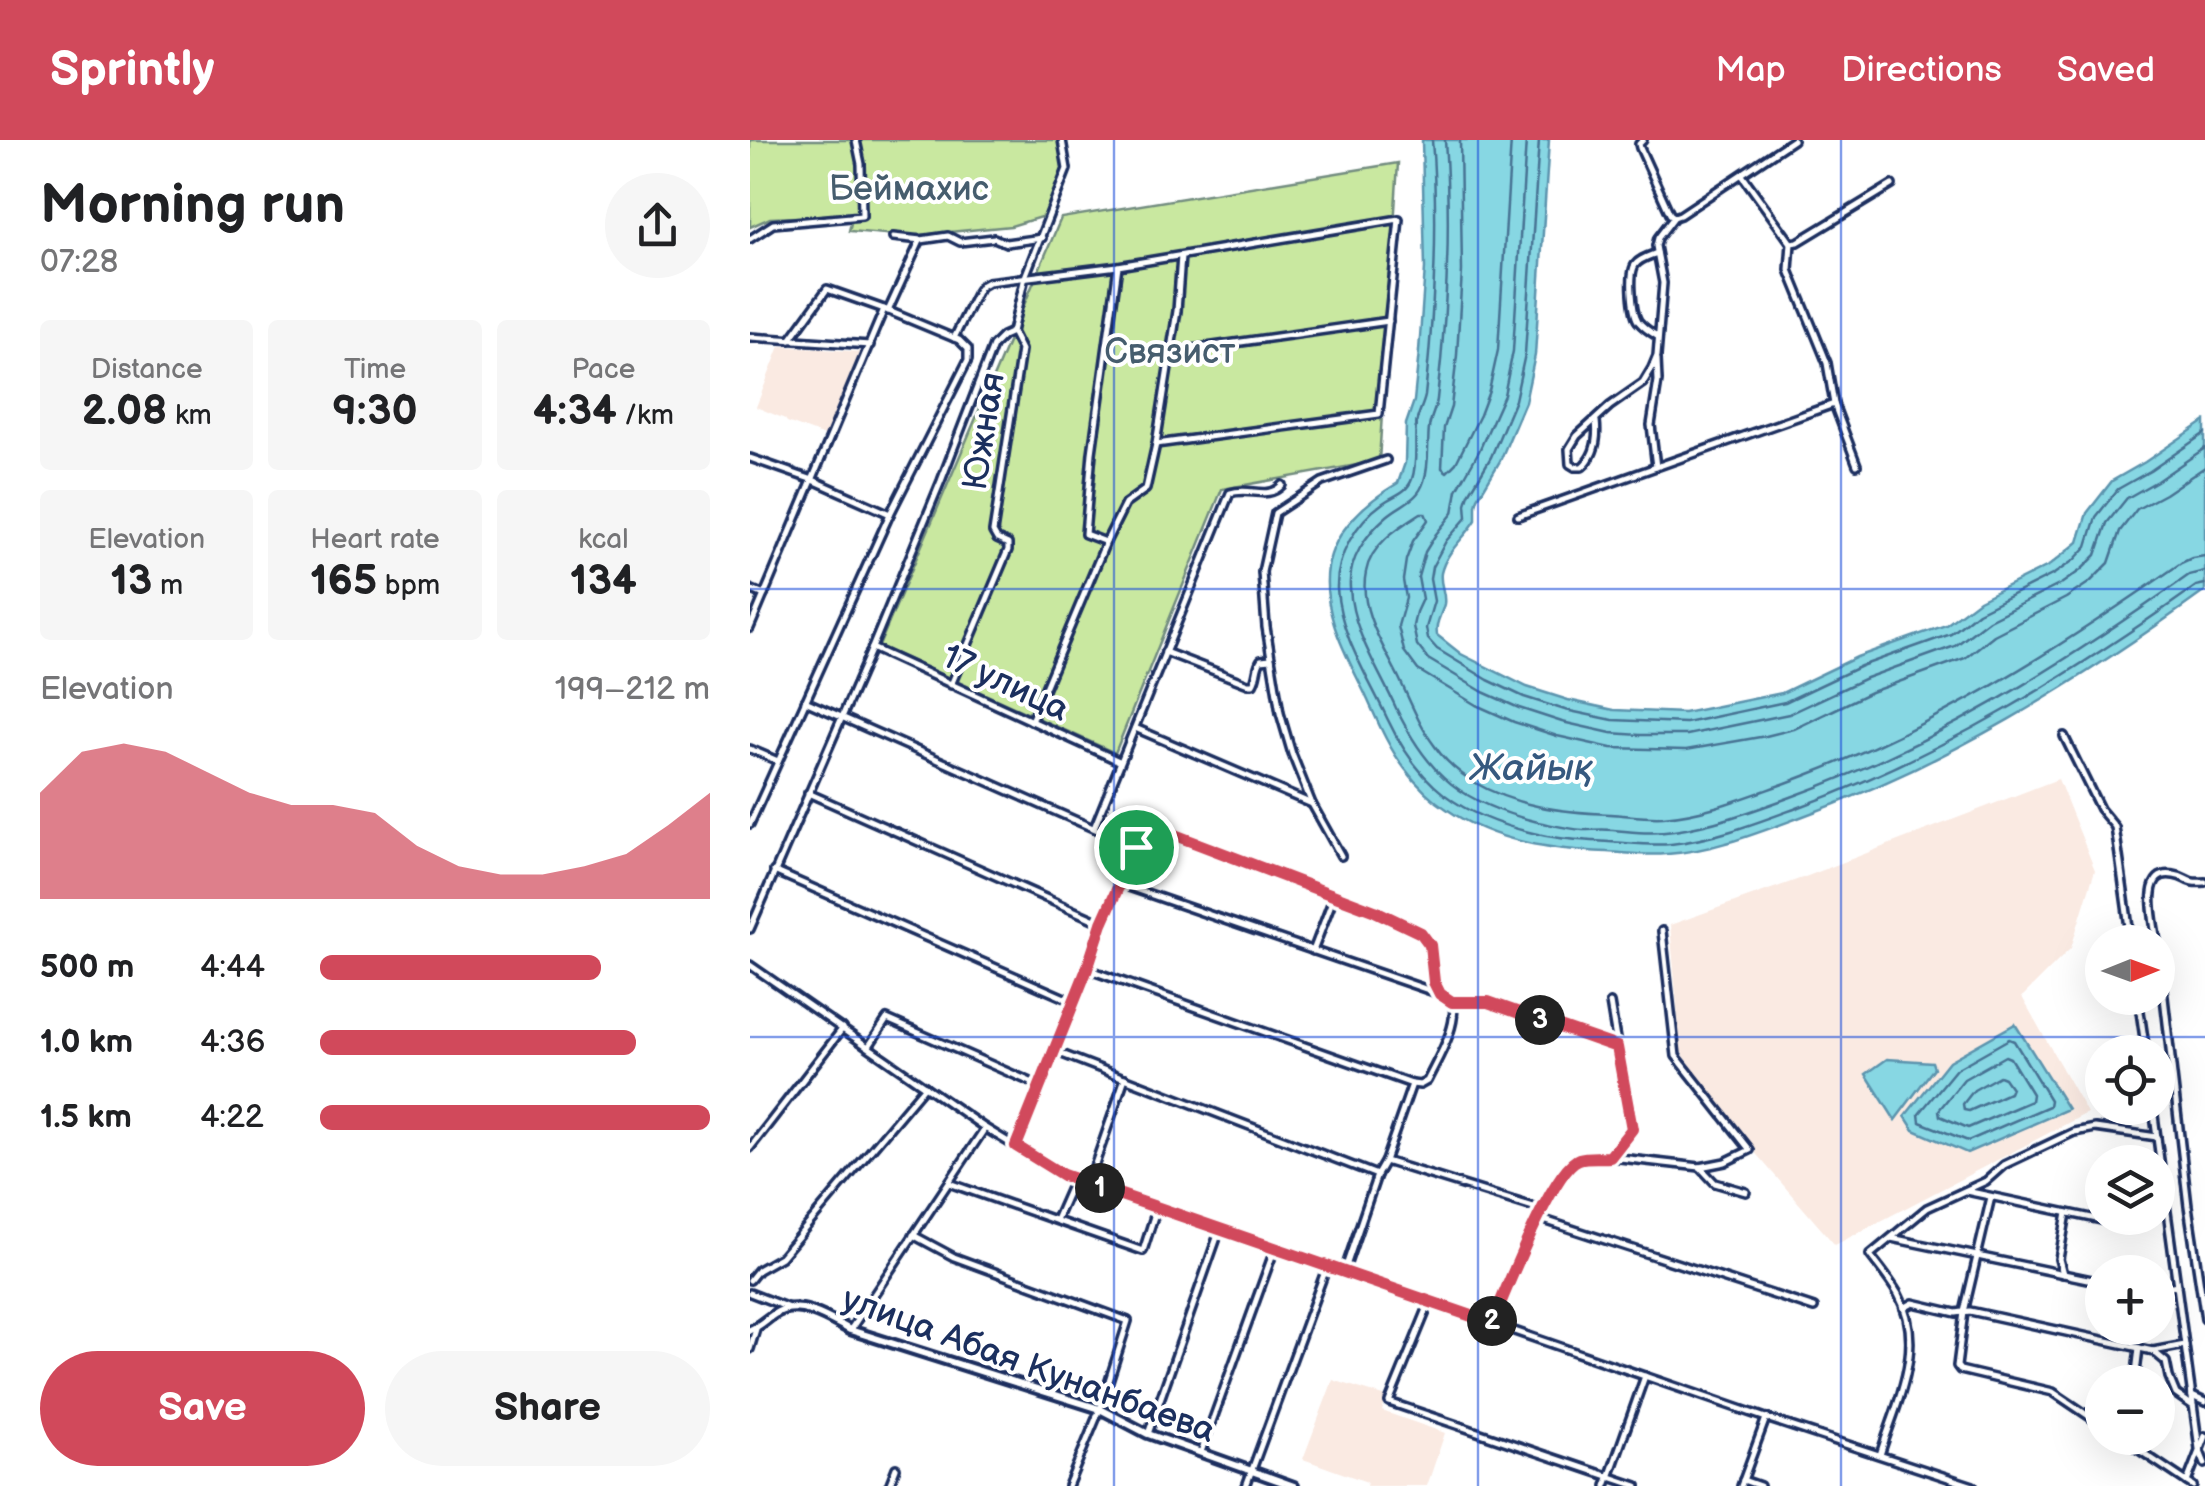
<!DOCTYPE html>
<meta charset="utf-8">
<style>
:root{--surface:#fff;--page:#f6f6f6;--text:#202124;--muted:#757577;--accent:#d1495b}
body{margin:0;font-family:"Balsamiq Sans",sans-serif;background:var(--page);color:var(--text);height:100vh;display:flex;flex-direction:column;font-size:38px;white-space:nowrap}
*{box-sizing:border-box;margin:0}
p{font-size:32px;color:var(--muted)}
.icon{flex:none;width:55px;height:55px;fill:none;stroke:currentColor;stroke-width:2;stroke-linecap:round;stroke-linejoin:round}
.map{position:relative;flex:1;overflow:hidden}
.panel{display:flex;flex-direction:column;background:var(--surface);width:750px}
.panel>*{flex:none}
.needle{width:65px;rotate:89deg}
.tools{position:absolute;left:1335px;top:785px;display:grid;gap:20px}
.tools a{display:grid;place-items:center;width:90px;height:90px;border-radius:50%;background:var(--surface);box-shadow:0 10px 40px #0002;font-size:50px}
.pin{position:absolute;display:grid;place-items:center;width:85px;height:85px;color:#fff;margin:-42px;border:5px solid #fff;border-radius:50%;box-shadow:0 2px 10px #0007}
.km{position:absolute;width:50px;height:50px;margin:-25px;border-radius:50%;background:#222;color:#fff;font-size:28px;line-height:50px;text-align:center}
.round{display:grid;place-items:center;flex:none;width:105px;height:105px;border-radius:52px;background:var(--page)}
.overview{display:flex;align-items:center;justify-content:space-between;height:170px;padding:0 40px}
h1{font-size:55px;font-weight:700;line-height:75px}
.figures{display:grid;grid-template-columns:repeat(3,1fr);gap:15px;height:170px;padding:10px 40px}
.figures div{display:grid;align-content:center;border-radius:10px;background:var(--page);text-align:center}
.figures b{font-size:42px;font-weight:700}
.figures small{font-size:28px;font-weight:400}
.figures p{font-size:28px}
.chart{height:280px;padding:20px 40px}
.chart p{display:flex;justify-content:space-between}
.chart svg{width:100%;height:180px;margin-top:10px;fill:var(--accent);opacity:.7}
.primary-button{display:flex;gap:20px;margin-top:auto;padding:20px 40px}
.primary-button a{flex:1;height:115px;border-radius:60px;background:var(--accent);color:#fff;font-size:40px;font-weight:700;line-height:115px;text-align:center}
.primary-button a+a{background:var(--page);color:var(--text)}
ul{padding:0 40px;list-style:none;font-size:32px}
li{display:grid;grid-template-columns:160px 120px 1fr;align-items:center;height:75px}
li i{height:25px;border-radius:12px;background:var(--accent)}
header{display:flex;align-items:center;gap:60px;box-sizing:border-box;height:140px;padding:0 50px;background:var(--accent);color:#fff}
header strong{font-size:48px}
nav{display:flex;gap:55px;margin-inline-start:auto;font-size:35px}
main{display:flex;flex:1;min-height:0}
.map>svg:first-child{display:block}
.built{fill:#faeae2}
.green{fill:#c9e8a0;stroke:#728c7f;stroke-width:2.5}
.water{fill:#87d7e3;stroke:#5c94ae;stroke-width:2.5}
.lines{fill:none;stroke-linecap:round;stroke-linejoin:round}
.shore{stroke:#467293;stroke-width:2.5}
.minor-casing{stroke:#1b2f5e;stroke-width:12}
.tertiary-casing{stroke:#1b2f5e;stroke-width:14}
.minor{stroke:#fff;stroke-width:5}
.tertiary{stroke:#fff;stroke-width:6}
.route-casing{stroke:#fff;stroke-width:20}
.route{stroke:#d1495b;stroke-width:12}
.grid{fill:none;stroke:#1d4ed8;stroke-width:2.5;stroke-opacity:0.55}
.labels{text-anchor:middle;stroke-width:8;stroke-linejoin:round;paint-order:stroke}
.park-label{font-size:35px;fill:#465d6e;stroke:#fff}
.street-label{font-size:35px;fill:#1b2f5e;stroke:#fff}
.water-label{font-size:38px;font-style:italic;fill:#36597f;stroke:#fff}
</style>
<header>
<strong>Sprintly</strong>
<nav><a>Map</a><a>Directions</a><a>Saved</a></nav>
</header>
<main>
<section class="panel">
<div class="overview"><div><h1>Morning run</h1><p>07:28</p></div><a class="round"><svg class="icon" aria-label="share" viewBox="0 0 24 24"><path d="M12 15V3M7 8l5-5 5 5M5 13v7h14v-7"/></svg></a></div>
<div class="figures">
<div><p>Distance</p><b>2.08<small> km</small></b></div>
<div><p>Time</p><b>9:30</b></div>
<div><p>Pace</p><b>4:34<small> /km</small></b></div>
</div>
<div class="figures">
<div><p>Elevation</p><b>13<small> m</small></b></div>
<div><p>Heart rate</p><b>165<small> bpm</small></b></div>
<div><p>kcal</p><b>134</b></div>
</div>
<div class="chart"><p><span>Elevation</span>199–212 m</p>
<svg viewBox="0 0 160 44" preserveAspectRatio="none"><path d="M0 44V18L10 8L20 6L30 8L40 13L50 18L60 21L70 21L80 23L90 31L100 36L110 38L120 38L130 36L140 33L150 26L160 18V44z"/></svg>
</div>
<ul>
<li><b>500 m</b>4:44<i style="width:72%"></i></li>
<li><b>1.0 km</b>4:36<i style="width:81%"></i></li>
<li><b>1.5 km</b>4:22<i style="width:100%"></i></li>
</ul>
<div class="primary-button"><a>Save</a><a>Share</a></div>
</section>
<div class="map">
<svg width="1455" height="1346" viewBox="0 0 1455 1346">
<rect width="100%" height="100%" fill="#fff"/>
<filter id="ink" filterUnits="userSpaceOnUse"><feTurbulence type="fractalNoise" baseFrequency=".01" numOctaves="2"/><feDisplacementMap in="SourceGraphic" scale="20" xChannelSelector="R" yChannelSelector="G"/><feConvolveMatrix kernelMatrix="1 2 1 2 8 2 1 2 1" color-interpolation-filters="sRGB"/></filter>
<g filter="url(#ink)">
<g class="built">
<polygon points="30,206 112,212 77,297 37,282 35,279 6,267"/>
<polygon points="1308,639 1345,730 1321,808 1272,857 1337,973 1085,1105 1002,1009 931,912 920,785 1055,737"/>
<polygon points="583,1240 637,1257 632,1271 695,1293 677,1346 616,1346 617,1342 553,1319"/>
</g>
<g class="green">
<polygon points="0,0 316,0 318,17 294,76 261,86 158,96 99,91 103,75 20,78 0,87"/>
<polygon points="648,23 629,321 472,349 365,613 129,506 311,78"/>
</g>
<g class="water">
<path d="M672 0H799L785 215 775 262 750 321 728 358 726 365V380C715 398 696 411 691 433 689 444 696 453 694 464 691 477 685 482 687 495L711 514 777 547 818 560 864 570 934 573 1032 553 1107 517 1196 485 1229 460 1300 425 1328 402 1337 373 1362 341 1395 322 1455 281V451C1328 543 1196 625 1048 678 1005 694 962 711 917 714 896 716 877 713 857 712 803 710 744 702 698 670 681 659 667 645 655 629 638 607 627 580 616 556 597 516 571 473 578 427 584 390 617 361 648 343L655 323 656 284 664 261 669 211 675 128Z"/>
<polygon points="1265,884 1318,969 1217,1013 1164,990 1155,976 1199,921"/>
<polygon points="1137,919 1182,922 1184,928 1145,980 1116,934"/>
</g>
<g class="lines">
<g class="shore">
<path d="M682 0C689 85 684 171 675 256 673 266 667 275 666 285 664 303 668 321 662 339 657 353 644 355 633 363 606 382 586 416 587 449 590 495 618 537 637 578 669 646 710 676 783 693 809 700 833 700 859 702 880 703 900 706 921 704 965 699 1006 683 1047 668 1192 615 1321 535 1446 446L1455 444"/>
<path d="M695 0C701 86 697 173 687 259 686 269 680 278 679 288 677 306 680 323 674 341 668 361 652 363 637 376 616 394 598 420 600 448 602 491 629 530 646 568 679 637 714 664 788 682 803 685 818 689 833 690 843 690 853 689 863 690 884 692 903 694 924 691 965 685 1002 671 1041 657 1186 605 1314 524 1439 435L1455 431"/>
<polyline points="710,0 712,131 707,215 701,267 694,288 692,328 697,332 706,323 730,275 739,251 748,210 761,0"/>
<polyline points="776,0 763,211 754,255 729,311 707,350 703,373 686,394 675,412 668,437 672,459 666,472 663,486 667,505 678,519 733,552 769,568 812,582 861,593 890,595 937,595 1039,574 1116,538 1205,506 1239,480 1311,444 1331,430 1346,415 1357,383 1377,358 1407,341 1455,308"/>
<polyline points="789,0 775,214 765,260 741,317 719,354 716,364 717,377 696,401 682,427 680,439 684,461 676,488 678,499 687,509 738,540 774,557 815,570 863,580 936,583 1035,562 1111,526 1201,494 1228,472 1304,434 1324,420 1337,406 1346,377 1368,349 1400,331 1455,293"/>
<path d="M1455 327 1415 354 1387 369 1370 391 1359 423 1340 442 1316 458 1244 495 1215 518 1121 552 1044 589 1016 596 936 610 861 608 807 596 764 582 726 565 668 530 654 511 648 486 656 458 653 440 656 420 663 401 678 380 675 373H671C649 387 621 404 616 432 608 469 634 507 649 538 660 561 669 585 684 605 694 620 708 632 722 641 766 667 811 672 860 674 878 675 895 678 913 677 955 674 996 657 1036 643 1181 590 1306 511 1431 423L1442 418 1455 416"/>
<polygon points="1259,899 1264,901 1300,960 1299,966 1218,1001 1170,982 1169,974 1206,929"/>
<polygon points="1255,916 1260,918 1282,954 1281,961 1218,988 1190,976 1189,970 1214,939"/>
<polygon points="1249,936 1254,938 1261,948 1259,953 1219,971 1214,970 1213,964 1224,950"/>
</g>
<g class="minor-casing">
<g id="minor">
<polyline points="893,0 889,4 890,8 920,74 924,77 930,75 1043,0"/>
<polyline points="992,35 1041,103 1039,130 1077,223 1084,264 1107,325"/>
<polyline points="143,97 171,100 198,96 210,102 244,98 256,103 292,98"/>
<polyline points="0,99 23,84 112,76 111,24 106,0"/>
<polyline points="1041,103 1048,102 1142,45"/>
<path d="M907 113C900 116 890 118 885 125 879 134 882 172 888 181 893 187 900 192 907 196"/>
<polyline points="368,126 342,313 335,394 356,402 375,364 396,349 406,304"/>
<polyline points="138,171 170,101"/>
<polyline points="0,197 120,205"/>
<polyline points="204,198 227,152 231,146 238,142 368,126 649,79 629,274 406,304 427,171 431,116"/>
<polyline points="420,208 428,211 639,181"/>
<path d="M846 281C848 298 846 315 832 327H825L820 324 819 309 827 296 860 266 893 243 902 228 907 216 913 143 906 106 908 98 924 77"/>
<polyline points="0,318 63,340 140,374"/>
<polyline points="906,327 901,285 908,241 907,219"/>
<polyline points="768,376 1084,264"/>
<polyline points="0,449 14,455"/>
<polyline points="0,488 134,169"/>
<polyline points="122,508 369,621"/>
<path d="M415 512 498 544H503C508 536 506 527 511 520L521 519"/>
<polyline points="201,545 258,410 258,404 247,399 243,392 271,210 262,192 275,137 317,29 312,0"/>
<polyline points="55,561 386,707"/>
<polyline points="281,581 356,402"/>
<polyline points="385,588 562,664"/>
<polyline points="1314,596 1350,669 1365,687 1381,802"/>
<polyline points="0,609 28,621"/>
<polyline points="58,653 352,783"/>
<polyline points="0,684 140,374 218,220 218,209 209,200 134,169 77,149 40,200"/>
<path d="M344 688 480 353C500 346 517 361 532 345"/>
<polyline points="591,716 562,664 542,614 530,573 516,487 512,432 525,373 572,342 636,320"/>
<polyline points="24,731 324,862"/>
<polyline points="0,789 122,508 191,341 243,206 253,196 262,192"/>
<path d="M1407 802C1405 785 1389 728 1424 735 1439 737 1434 744 1455 742"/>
<polyline points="1408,805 1438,1066 1455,1179"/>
<polyline points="563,811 584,756"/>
<polyline points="0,825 235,988 313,1035 1016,1278 1223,1346"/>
<path d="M337 829 662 944 670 945 677 941C687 920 710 884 702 861L690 854 370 744"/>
<polyline points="1388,858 1396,912"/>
<polyline points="703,861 739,862 867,907"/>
<polyline points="860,863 881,989 861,1017"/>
<polyline points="119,906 137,879 290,946"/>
<polyline points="304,911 627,1035"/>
<polyline points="1403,968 1449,1309 1455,1324"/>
<polyline points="266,1007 337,829 353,783 386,707 409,689 625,771 671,793 680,805 684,842 690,854"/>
<polyline points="0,1008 93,888"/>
<polyline points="635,1021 793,1070"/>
<polyline points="950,1027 965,1043 996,1052"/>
<polyline points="199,1043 393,1111 407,1067"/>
<polyline points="338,1044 375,938"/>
<polyline points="1216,1051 1384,1087 1385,1078"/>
<polyline points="1241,1057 1214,1172 1207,1226 1210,1230 1303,1252 1352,1285"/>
<polyline points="788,1078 1064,1168"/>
<polyline points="306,1080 324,1039"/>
<polyline points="163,1095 204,1117 378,1181 350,1269 318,1346"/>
<polyline points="1141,1098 1352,1142"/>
<polyline points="594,1132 627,1035 635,1021 662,944"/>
<polyline points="1313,1134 1309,1119 1317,1073"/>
<polyline points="0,1140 8,1130 31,1117 175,946"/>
<polyline points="1408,1149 1427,1145"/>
<polyline points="0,1153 39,1168"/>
<polyline points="680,1162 639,1262 887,1346"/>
<polyline points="1154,1168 1163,1163 1206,1173 1220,1171 1403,1211 1435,1205"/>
<polyline points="741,1183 788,1078 814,1031 829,1019 861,1017 950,1027 975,1022 1000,1010 926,916 912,791"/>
<polyline points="101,1189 235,988"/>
<polyline points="0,1209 6,1189"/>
<polyline points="1403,1211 1416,1222 1419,1237 1426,1254 1443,1266"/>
<polyline points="1385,1241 1389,1208"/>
<polyline points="1442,1256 1455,1262"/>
<polyline points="398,1294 470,1089"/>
<polyline points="1371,1298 1443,1346"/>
<polyline points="451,1312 525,1108"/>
<path d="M1130 1315C1146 1263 1177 1207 1148 1154 1140 1140 1129 1127 1120 1115L1177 1068 1236 1041 1254 1025 1324 992 1345 988 1407 997"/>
<polyline points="993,1340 1010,1346"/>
<polyline points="1437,1342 1455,1296"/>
<polyline points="139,1346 146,1328"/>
<polyline points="496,1346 577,1126"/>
<polyline points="856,1346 895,1236"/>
<polyline points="991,1346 1016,1278"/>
</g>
</g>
<g class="tertiary-casing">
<path id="tertiary" d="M0 1190C11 1186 18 1177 28 1172 51 1160 81 1180 100 1190L350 1269 398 1294 544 1346"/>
</g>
<use href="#minor" class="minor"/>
<use href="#tertiary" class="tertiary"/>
</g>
</g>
<g class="lines" filter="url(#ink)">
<g class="route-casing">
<path id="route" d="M409 689 625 771 671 793 680 805 684 842 690 854 702 862H738L867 907 882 989 860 1017C851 1018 838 1016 829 1019 803 1028 755 1153 742 1183L313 1035 266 1006 337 829 352 783 386 707Z"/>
</g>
<use href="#route" class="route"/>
</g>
<path class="grid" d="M364 0V1346M728 0V1346M1091 0V1346M0 449H1455M0 897H1455"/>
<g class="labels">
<g class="park-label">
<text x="159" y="60">Беймахис</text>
<text x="420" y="223">Связист</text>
</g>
<g class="street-label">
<text transform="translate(233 291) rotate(-81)" y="12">Южная</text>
<text transform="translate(256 542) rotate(25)" y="12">17 улица</text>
<text transform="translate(279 1224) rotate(20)" y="12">улица Абая Кунанбаева</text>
</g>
<g class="water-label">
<text x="781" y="640">Жайық</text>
</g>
</g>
</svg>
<div class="tools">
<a><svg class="needle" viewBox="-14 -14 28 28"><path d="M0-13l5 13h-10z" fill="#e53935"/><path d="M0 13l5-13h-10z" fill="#757577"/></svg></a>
<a><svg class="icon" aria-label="locate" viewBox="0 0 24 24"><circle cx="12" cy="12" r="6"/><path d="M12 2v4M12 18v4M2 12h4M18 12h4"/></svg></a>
<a><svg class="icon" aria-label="layers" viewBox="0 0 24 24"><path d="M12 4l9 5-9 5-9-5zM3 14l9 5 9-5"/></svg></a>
<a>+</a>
<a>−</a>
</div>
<div class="pin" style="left:386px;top:707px;background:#1e9e55"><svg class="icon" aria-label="arrive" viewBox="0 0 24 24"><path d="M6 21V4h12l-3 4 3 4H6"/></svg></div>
<b class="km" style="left:350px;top:1048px">1</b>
<b class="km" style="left:742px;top:1181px">2</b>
<b class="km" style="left:790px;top:880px">3</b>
</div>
</main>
